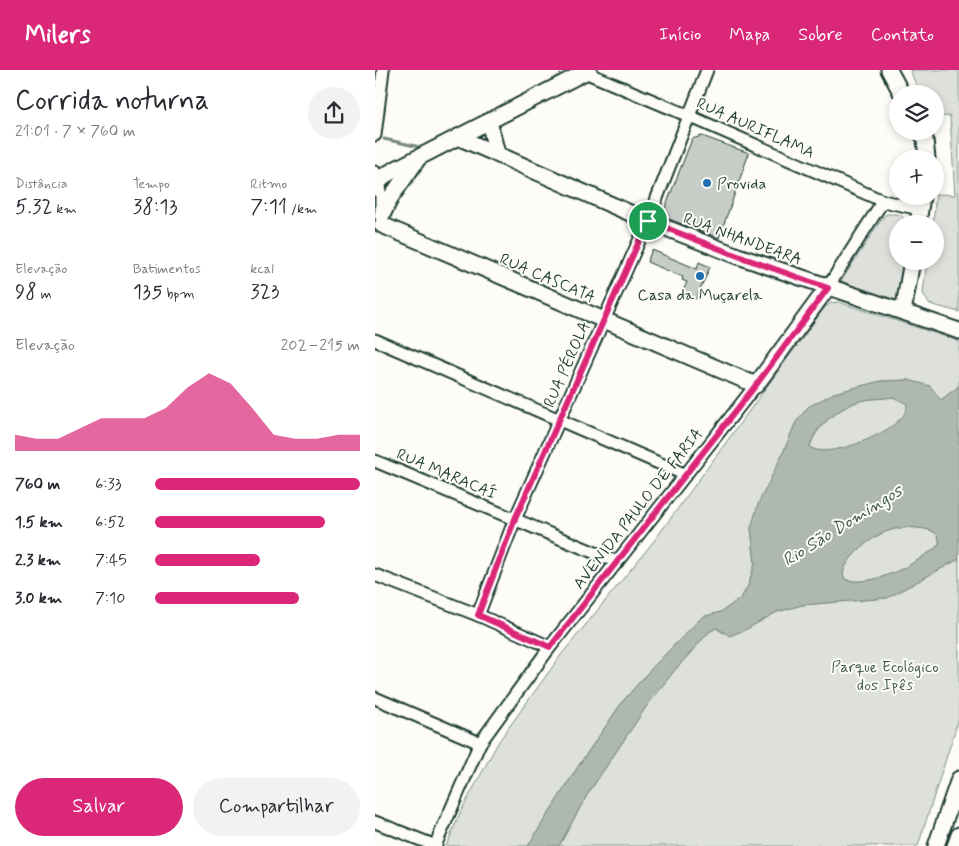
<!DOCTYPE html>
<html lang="pt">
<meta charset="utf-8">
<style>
:root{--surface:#fff;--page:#f2f2f3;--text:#2b2b33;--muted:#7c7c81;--accent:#db2777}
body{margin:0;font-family:Mynerve,sans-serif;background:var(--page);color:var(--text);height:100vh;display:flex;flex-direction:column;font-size:19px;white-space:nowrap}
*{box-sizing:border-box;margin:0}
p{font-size:16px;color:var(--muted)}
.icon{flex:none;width:28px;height:28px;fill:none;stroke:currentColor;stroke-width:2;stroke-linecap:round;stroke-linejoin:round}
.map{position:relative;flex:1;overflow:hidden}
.details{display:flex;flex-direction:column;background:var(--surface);width:375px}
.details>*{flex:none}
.tools{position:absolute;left:514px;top:15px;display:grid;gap:10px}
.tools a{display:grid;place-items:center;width:55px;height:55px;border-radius:50%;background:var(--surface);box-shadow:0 2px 8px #0003;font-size:25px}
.pin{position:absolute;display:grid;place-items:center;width:42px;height:42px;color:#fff;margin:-21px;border:2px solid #fff;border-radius:50%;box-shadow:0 1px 5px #0007}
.round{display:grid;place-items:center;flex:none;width:52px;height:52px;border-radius:26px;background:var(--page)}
.head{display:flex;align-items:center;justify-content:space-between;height:85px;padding:0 15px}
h1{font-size:28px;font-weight:600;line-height:38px}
.metrics{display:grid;grid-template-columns:repeat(3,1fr);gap:8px;height:85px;padding:5px 15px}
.metrics div{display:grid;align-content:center}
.metrics b{font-size:21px;font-weight:600}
.metrics small{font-size:14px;font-weight:400}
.metrics p{font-size:14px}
.chart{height:140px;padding:10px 15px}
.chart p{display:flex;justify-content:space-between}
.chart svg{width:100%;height:90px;margin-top:5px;fill:var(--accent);opacity:.7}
.button{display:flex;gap:10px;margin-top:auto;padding:10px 15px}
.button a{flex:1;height:58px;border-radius:30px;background:var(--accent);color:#fff;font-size:20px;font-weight:600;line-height:58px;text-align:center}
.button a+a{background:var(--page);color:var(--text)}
ul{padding:0 15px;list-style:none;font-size:16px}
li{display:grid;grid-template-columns:80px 60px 1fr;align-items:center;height:38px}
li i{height:12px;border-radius:6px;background:var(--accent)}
header{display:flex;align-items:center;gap:30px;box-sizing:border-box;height:70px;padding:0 25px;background:var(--accent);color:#fff}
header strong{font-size:24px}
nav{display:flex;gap:28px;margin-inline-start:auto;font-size:18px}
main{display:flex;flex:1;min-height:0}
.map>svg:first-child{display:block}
.green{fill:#dde0db;stroke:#7e8e88}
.water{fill:#aeb8b1;stroke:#75877f;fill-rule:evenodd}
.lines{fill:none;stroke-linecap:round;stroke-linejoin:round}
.stream{stroke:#75877f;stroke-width:3}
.building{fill:#c6cdc7;stroke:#1f3d34}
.street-casing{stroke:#1f3d34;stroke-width:15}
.secondary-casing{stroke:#1f3d34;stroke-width:19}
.street{stroke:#fdfcf7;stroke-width:11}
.secondary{stroke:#fdfcf7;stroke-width:15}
.route-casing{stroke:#fff;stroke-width:10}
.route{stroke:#db2777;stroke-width:6}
.poi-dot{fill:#1f6fb2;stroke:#fdfcf7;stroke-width:2}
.labels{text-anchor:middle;stroke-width:4;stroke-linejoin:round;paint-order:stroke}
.street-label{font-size:16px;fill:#1f3d34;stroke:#fdfcf7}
.poi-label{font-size:16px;fill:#1f3d34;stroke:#fdfcf7;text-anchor:start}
.park-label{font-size:16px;fill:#455e55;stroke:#fdfcf7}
.water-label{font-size:18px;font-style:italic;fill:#435c53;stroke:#fdfcf7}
</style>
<header>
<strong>Milers</strong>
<nav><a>Início</a><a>Mapa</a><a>Sobre</a><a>Contato</a></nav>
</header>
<main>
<section class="details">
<div class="head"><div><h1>Corrida noturna</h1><p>21:01 · 7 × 760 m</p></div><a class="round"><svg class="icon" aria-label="share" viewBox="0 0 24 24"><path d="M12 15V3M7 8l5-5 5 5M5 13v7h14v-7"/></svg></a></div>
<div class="metrics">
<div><p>Distância</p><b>5.32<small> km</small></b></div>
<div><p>Tempo</p><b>38:13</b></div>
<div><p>Ritmo</p><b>7:11<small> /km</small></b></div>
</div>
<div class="metrics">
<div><p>Elevação</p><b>98<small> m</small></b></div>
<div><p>Batimentos</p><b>135<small> bpm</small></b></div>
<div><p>kcal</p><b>323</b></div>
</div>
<div class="chart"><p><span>Elevação</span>202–215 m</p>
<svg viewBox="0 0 160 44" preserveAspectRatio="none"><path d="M0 44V36L10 38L20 38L30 33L40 28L50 28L60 28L70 23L80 13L90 6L100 11L110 23L120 36L130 38L140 38L150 36L160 36V44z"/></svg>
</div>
<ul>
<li><b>760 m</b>6:33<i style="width:100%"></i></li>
<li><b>1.5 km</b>6:52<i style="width:83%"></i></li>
<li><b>2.3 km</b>7:45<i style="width:51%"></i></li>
<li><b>3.0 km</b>7:10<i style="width:70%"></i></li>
</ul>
<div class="button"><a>Salvar</a><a>Compartilhar</a></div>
</section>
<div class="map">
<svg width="584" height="776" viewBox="0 0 584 776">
<rect width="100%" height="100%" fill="#fdfcf7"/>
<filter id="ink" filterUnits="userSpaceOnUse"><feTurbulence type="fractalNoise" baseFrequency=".02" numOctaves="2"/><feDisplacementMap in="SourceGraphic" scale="10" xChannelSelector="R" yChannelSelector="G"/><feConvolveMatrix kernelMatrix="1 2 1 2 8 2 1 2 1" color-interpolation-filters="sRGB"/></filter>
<g filter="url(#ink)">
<g class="green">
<polygon points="535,0 584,0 584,242 554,234 548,223 552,191 560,191 560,154 558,154 561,124 580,125 575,46 560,47 560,24 545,24"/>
<path d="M512 144C522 144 529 143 531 154H522V191H528L525 226 520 231 470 215 467 210 508 147Z"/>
<polygon points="463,232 584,271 584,316 566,330 534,310 506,311 459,323 421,352 376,458 380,493 373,516 366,528 346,542 327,547 276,599 248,631 204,695 153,776 71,776 86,741 124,671 186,585 279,471 450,237 456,233"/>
<path d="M518 327 526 330 532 334C533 339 533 342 530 346 519 362 451 392 435 377 440 357 464 338 482 332 494 328 506 329 518 327Z"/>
<path d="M533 457C546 459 567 457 564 475 542 493 502 517 471 510L468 505C469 489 495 468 510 462 517 459 525 458 533 457Z"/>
<polygon points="584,489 584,648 543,776 184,776 212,725 271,637 299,601 334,562 341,558 348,563 387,550 402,542 427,535 512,528"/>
</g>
<path class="water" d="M534 310 555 316 566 330 584 316V489L512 528 427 535 402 542 372 559 355 566 342 558 334 562 299 601 271 637 212 725 184 776H153L204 695 248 631 276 599 327 547 346 542 366 528 373 516 380 493 376 458 383 434 408 383 421 352 433 337 459 323 506 311ZM518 327 532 334C536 358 451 392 435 377 439 357 464 338 482 332 494 328 506 329 518 327ZM533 457C546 459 567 457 564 475 542 493 501 517 471 510L468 505C469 489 495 468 510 462 517 459 525 458 533 457Z"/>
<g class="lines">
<polyline class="stream" points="9,69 49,78"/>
</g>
<g class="building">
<polygon points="327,66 374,83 344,168 291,148 288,143 317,69"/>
<polygon points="277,180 322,199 324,192 335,197 321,229 307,223 312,212 307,210 308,207 272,192"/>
</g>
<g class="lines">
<g class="street-casing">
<g id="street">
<polyline points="205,0 314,46 508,131 545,139"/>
<polyline points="0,65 8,0"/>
<polyline points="0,102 6,126 6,142"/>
<polyline points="453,217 508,131"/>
<polyline points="0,270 309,404"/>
<polyline points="0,391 242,492"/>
<polyline points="0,505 103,545 175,577"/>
<polyline points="103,545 140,449 273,151 332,0"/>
<polyline points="0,628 105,673"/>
<polyline points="0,752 61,776"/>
<polyline points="60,776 105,673 175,577 381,315"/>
</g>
</g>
<g class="secondary-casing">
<g id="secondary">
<polyline points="514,0 527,24"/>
<polyline points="114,51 122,84"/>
<polyline points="546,61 550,69 552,89"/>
<polyline points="83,67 273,151 363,186 584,261"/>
<polyline points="0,118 9,106 19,100 214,0"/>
<polyline points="7,145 16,127 42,90"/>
<polyline points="543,154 547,126"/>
<polyline points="7,155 381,315 453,217"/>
<polyline points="528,242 537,191"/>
<polyline points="561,776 584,709"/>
<polyline points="580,776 584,765"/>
</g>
</g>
<use href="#street" class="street"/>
<use href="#secondary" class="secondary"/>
</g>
</g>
<g class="lines" filter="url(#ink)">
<g class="route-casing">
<polygon id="route" points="273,151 363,186 453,218 381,315 175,577 103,545 140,449"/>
</g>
<use href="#route" class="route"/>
</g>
<g class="poi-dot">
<circle cx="332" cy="113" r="5"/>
<circle cx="325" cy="206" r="5"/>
</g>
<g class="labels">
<g class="street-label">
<text transform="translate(381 57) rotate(24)" y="6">RUA AURIFLAMA</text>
<text transform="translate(368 168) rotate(20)" y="6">RUA NHANDEARA</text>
<text transform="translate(173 207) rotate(23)" y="6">RUA CASCATA</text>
<text transform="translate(191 294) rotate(-66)" y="6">RUA PÉROLA</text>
<text transform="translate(72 403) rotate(23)" y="6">RUA MARACAÍ</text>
<text transform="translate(262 438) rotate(-52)" y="6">AVENIDA PAULO DE FARIA</text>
</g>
<g class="poi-label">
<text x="342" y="119">Provida</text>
<text x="325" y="230" text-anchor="middle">Casa da Muçarela</text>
</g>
<g class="park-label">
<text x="510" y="602">Parque Ecológico<tspan x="510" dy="18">dos Ipês</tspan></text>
</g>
<g class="water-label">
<text transform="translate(467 455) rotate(-32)" y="6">Rio São Domingos</text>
</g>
</g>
</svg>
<div class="tools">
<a><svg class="icon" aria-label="layers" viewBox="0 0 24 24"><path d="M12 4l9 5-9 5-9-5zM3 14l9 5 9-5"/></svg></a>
<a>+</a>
<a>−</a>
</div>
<div class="pin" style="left:273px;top:151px;background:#1e9e55"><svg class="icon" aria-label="arrive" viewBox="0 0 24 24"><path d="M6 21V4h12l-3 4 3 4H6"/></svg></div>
</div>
</main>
